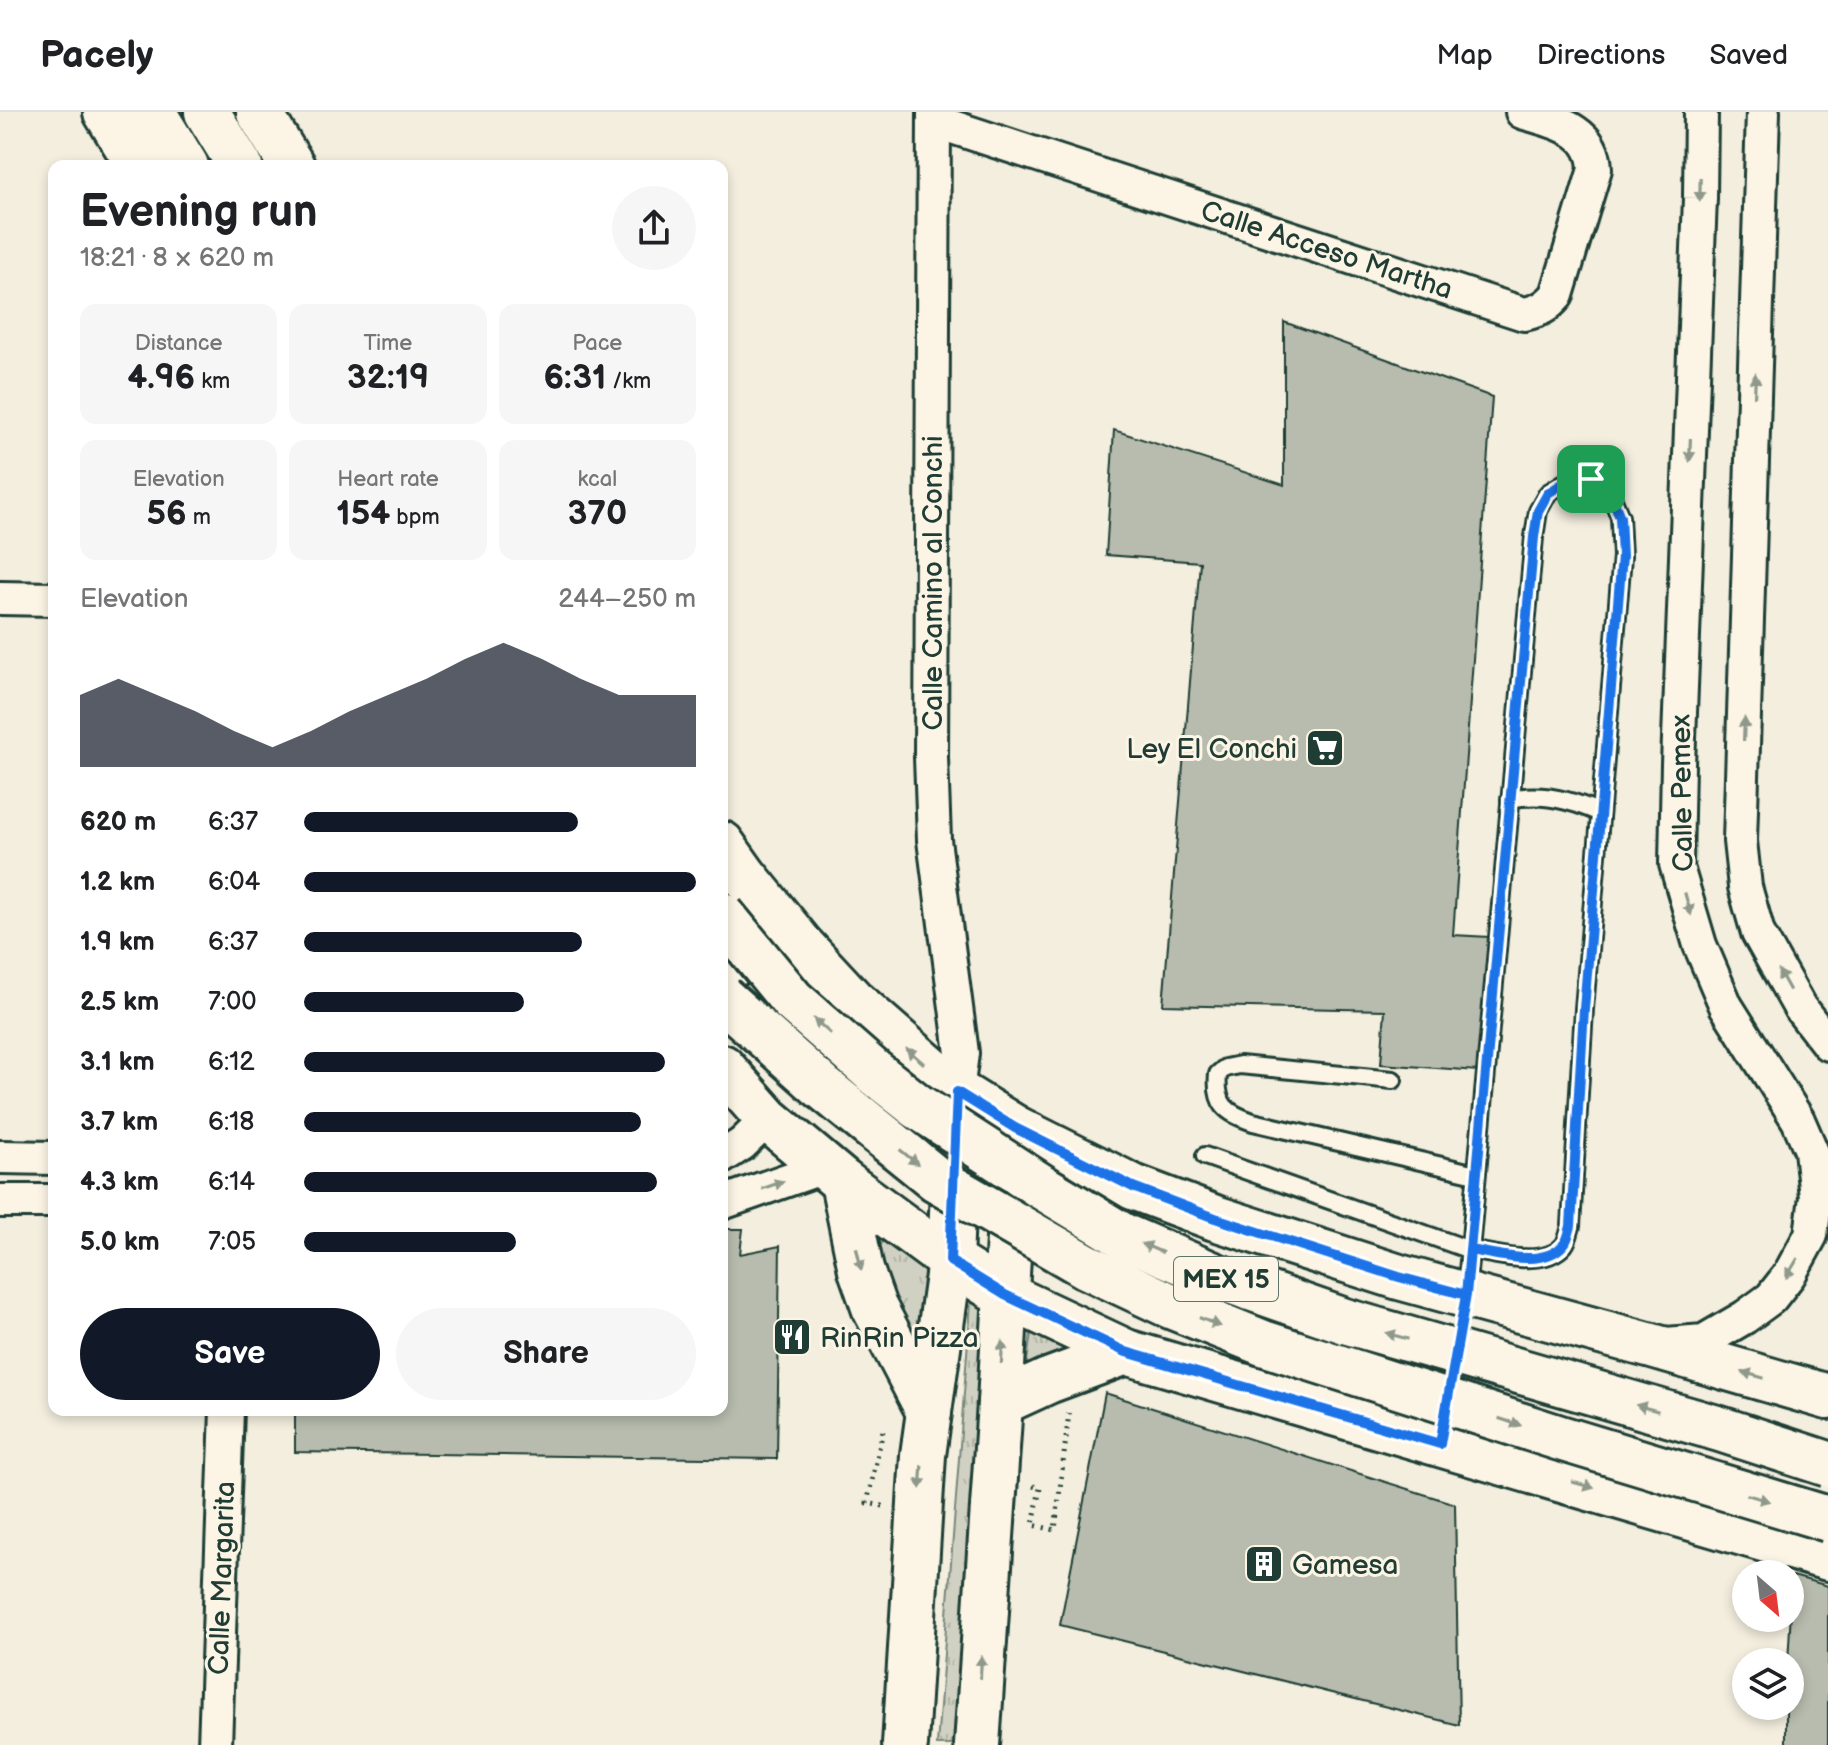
<!DOCTYPE html>
<meta charset="utf-8">
<style>
:root{--surface:#fff;--page:#f6f6f6;--text:#202124;--muted:#757577;--line:#e0e0e0;--accent:#111827}
body{margin:0;font-family:"Balsamiq Sans",sans-serif;background:var(--page);color:var(--text);height:100vh;display:flex;flex-direction:column;font-size:30px;white-space:nowrap}
*{box-sizing:border-box;margin:0}
p{font-size:26px;color:var(--muted)}
.icon{flex:none;width:44px;height:44px;fill:none;stroke:currentColor;stroke-width:2;stroke-linecap:round;stroke-linejoin:round}
.map{position:relative;flex:1;overflow:hidden}
.details{position:absolute;left:48px;top:48px;width:680px;height:1256px;display:flex;flex-direction:column;background:var(--surface);border-radius:16px;box-shadow:0 4px 12px #0003}
.details>*{flex:none}
.needle{width:52px;rotate:152deg}
.buttons{position:absolute;left:1732px;top:1448px;display:grid;gap:16px}
.buttons a{display:grid;place-items:center;width:72px;height:72px;border-radius:50%;background:var(--surface);box-shadow:0 4px 12px #0003;font-size:40px}
.pin{position:absolute;display:grid;place-items:center;width:68px;height:68px;color:#fff;margin:-34px;border-radius:16px;box-shadow:0 4px 12px #0006}
.round{display:grid;place-items:center;flex:none;width:84px;height:84px;border-radius:42px;background:var(--page)}
.overview{display:flex;align-items:center;justify-content:space-between;height:136px;padding:0 32px}
h1{font-size:44px;font-weight:700;line-height:60px}
.metrics{display:grid;grid-template-columns:repeat(3,1fr);gap:12px;height:136px;padding:8px 32px}
.metrics div{display:grid;align-content:center;border-radius:16px;background:var(--page);text-align:center}
.metrics b{font-size:34px;font-weight:700}
.metrics small{font-size:22px;font-weight:400}
.metrics p{font-size:22px}
.chart{height:224px;padding:16px 32px}
.chart p{display:flex;justify-content:space-between}
.chart svg{width:100%;height:144px;margin-top:8px;fill:var(--accent);opacity:.7}
.cta{display:flex;gap:16px;margin-top:auto;padding:16px 32px}
.cta a{flex:1;height:92px;border-radius:48px;background:var(--accent);color:#fff;font-size:32px;font-weight:700;line-height:92px;text-align:center}
.cta a+a{background:var(--page);color:var(--text)}
ul{padding:0 32px;list-style:none;font-size:26px}
li{display:grid;grid-template-columns:128px 96px 1fr;align-items:center;height:60px}
li i{height:20px;border-radius:10px;background:var(--accent)}
header{display:flex;align-items:center;gap:48px;box-sizing:border-box;height:112px;padding:0 40px;background:var(--surface);border-bottom:2px solid var(--line)}
header strong{font-size:38px}
nav{display:flex;gap:44px;margin-inline-start:auto;font-size:28px}
.map>svg:first-child{display:block}
.grass{fill:url(#grass-tufts);stroke:#78877b;stroke-width:2}
.building{fill:#b8bcae;stroke:#1f3d34;stroke-width:2}
.lines{fill:none;stroke-linecap:round;stroke-linejoin:round}
.lane-casing{stroke:#1f3d34;stroke-width:22}
.street-casing{stroke:#1f3d34;stroke-width:38}
.secondary-casing{stroke:#1f3d34;stroke-width:50}
.primary-casing{stroke:#1f3d34;stroke-width:50}
.highway-casing{stroke:#1f3d34;stroke-width:50}
.path{stroke:#1f3d34;stroke-width:5;stroke-dasharray:2 6;stroke-linecap:butt}
.lane{stroke:#fcf5e5;stroke-width:16}
.street{stroke:#fcf5e5;stroke-width:32}
.secondary{stroke:#fcf5e5;stroke-width:44}
.primary{stroke:#fcf5e5;stroke-width:44}
.highway{stroke:#fcf5e5;stroke-width:44}
.highway-bridge-casing{stroke:#1f3d34;stroke-width:50;stroke-linecap:butt}
.highway-bridge{stroke:#fcf5e5;stroke-width:44}
.oneway{fill:#8e998c}
.route-casing{stroke:#fff;stroke-width:16}
.route{stroke:#1a73e8;stroke-width:10}
.labels{text-anchor:middle;stroke-width:6;stroke-linejoin:round;paint-order:stroke}
.shield{fill:#fcf5e5;stroke:#617469;stroke-width:2}
.shield-label{font-size:26px;font-weight:bold;fill:#1f3d34}
.street-label{font-size:28px;fill:#1f3d34;stroke:#fcf5e5}
.poi-label{font-size:28px;fill:#1f3d34;stroke:#fcf5e5;text-anchor:start}
</style>
<header>
<strong>Pacely</strong>
<nav><a>Map</a><a>Directions</a><a>Saved</a></nav>
</header>
<div class="map">
<svg width="1828" height="1633" viewBox="0 0 1828 1633">
<defs>
<pattern id="grass-tufts" width="24" height="20" patternUnits="userSpaceOnUse" patternTransform="scale(2)"><rect width="24" height="20" fill="#d0d1c2"/><path d="M3 7l-1-3M5 7V3M7 7l1-3M15 17l-1-3M17 17v-4M19 17l1-3" fill="none" stroke="#b2b4a7"/></pattern>
</defs>
<rect width="100%" height="100%" fill="#f3eede"/>
<filter id="ink" filterUnits="userSpaceOnUse"><feTurbulence type="fractalNoise" baseFrequency=".0125" numOctaves="2"/><feDisplacementMap in="SourceGraphic" scale="16" xChannelSelector="R" yChannelSelector="G"/><feConvolveMatrix kernelMatrix="1 2 1 2 8 2 1 2 1" color-interpolation-filters="sRGB"/></filter>
<g filter="url(#ink)">
<g class="grass">
<polygon points="886,1125 933,1164 920,1233 910,1222 883,1155 880,1134"/>
<polygon points="982,1185 993,1195 955,1633 937,1633 971,1190"/>
<polygon points="1033,1207 1094,1232 1024,1271"/>
</g>
<g class="building">
<polygon points="1284,210 1492,285 1453,823 1489,825 1478,959 1381,952 1385,898 1163,893 1200,450 1106,443 1114,318 1284,373"/>
<polygon points="722,1117 743,1117 740,1142 780,1134 777,1347 295,1340 295,1298 722,1298"/>
<polygon points="1105,1281 1455,1392 1459,1613 1060,1513"/>
<polygon points="1793,1464 1828,1474 1828,1633 1786,1633 1786,1594 1790,1594 1790,1550 1788,1550"/>
</g>
<g class="lines">
<g class="lane-casing">
<g id="lane">
<path d="M1591 367 1610 381 1620 405 1622 444 1584 897 1571 1114C1569 1121 1568 1128 1564 1133 1544 1157 1496 1142 1470 1138L1534 425 1538 399 1548 381 1569 368Z"/>
<path d="M1510 687C1541 680 1572 688 1600 701"/>
<path d="M1393 968 1240 953 1225 956 1218 962C1215 993 1226 1001 1253 1010L1476 1062"/>
<polyline points="1205,1044 1470,1138 1466,1182"/>
</g>
</g>
<g class="street-casing">
<g id="street">
<polyline points="934,0 931,645 934,728 962,941 957,980"/>
<polyline points="1763,0 1740,729 1745,775 1758,821 1800,896 1828,932"/>
<path d="M934 9 1524 202C1539 199 1547 195 1557 183L1595 57C1594 16 1554 10 1522 0"/>
<polyline points="0,486 54,487"/>
<polyline points="0,1045 54,1046"/>
<polyline points="722,1045 742,1032 768,1007"/>
<polyline points="0,1089 54,1089"/>
<polyline points="722,1091 824,1055"/>
<polyline points="1666,1232 1704,1229 1745,1205 1771,1186 1789,1163 1811,1123 1816,1085 1811,1038 1798,1008 1726,894 1700,833 1676,752 1678,652 1700,86 1701,0"/>
<polyline points="215,1633 227,1298"/>
</g>
</g>
<g class="secondary-casing">
<g id="secondary">
<polyline points="106,0 139,54"/>
<polyline points="259,0 292,54"/>
<polyline points="722,732 744,763 801,833 852,888 957,980 1015,1016 1133,1075 1215,1106 1399,1165 1652,1234 1828,1285"/>
<path d="M722 860C743 848 758 827 768 804"/>
<polyline points="722,955 768,1007 843,1070 950,1149 1005,1183 1126,1240 1828,1446"/>
</g>
</g>
<g class="primary-casing">
<g id="primary">
<polyline points="843,1070 861,1158 874,1195 929,1300"/>
<polyline points="1000,1291 1048,1269 1126,1240"/>
<polyline points="905,1633 923,1343 950,1149 957,980"/>
<polyline points="977,1633 1000,1291 1015,1016"/>
</g>
</g>
<g class="highway-casing">
<g id="highway">
<polyline points="153,0 186,54"/>
<polyline points="207,0 240,54"/>
</g>
</g>
<g class="path">
<polyline points="1033,1374 1040,1376 1033,1413 1055,1418 1069,1301"/>
<polyline points="883,1394 867,1391 884,1314"/>
</g>
<use href="#lane" class="lane"/>
<use href="#street" class="street"/>
<use href="#secondary" class="secondary"/>
<use href="#primary" class="primary"/>
<use href="#highway" class="highway"/>
<g class="highway-bridge-casing">
<g id="highway-bridge">
<polyline points="722,803 792,888 874,960 917,994 1042,1075 1125,1125 1216,1164 1345,1209 1720,1317 1828,1352"/>
<polyline points="722,886 821,974 936,1067 1086,1154 1171,1194 1263,1231 1560,1326 1828,1407"/>
</g>
</g>
<use href="#highway-bridge" class="highway-bridge"/>
</g>
<defs><path id="oneway-solid" d="M-6-.8H1V-3.2L6.5 0L1 3.2V.8H-6Z" transform="scale(2)"/></defs>
<g class="oneway">
<use href="#oneway-solid" transform="translate(1700 78) rotate(91)"/>
<use href="#oneway-solid" transform="translate(1755 273) rotate(-88)"/>
<use href="#oneway-solid" transform="translate(1690 338) rotate(92)"/>
<use href="#oneway-solid" transform="translate(1744 617) rotate(-88)"/>
<use href="#oneway-solid" transform="translate(1688 792) rotate(74)"/>
<use href="#oneway-solid" transform="translate(1784 868) rotate(-119)"/>
<use href="#oneway-solid" transform="translate(822 914) rotate(-138)"/>
<use href="#oneway-solid" transform="translate(915 944) rotate(-139)"/>
<use href="#oneway-solid" transform="translate(909 1045) rotate(39)"/>
<use href="#oneway-solid" transform="translate(773 1073) rotate(-19)"/>
<use href="#oneway-solid" transform="translate(1152 1136) rotate(-157)"/>
<use href="#oneway-solid" transform="translate(859 1147) rotate(77)"/>
<use href="#oneway-solid" transform="translate(1792 1156) rotate(121)"/>
<use href="#oneway-solid" transform="translate(1210 1210) rotate(22)"/>
<use href="#oneway-solid" transform="translate(1397 1224) rotate(-164)"/>
<use href="#oneway-solid" transform="translate(1002 1240) rotate(-87)"/>
<use href="#oneway-solid" transform="translate(1753 1263) rotate(-164)"/>
<use href="#oneway-solid" transform="translate(1647 1296) rotate(-164)"/>
<use href="#oneway-solid" transform="translate(1510 1310) rotate(18)"/>
<use href="#oneway-solid" transform="translate(921 1365) rotate(94)"/>
<use href="#oneway-solid" transform="translate(1583 1373) rotate(16)"/>
<use href="#oneway-solid" transform="translate(1758 1386) rotate(17)"/>
<use href="#oneway-solid" transform="translate(981 1555) rotate(-87)"/>
</g>
</g>
<g class="lines" filter="url(#ink)">
<g class="route-casing">
<path id="route" d="M1591 367 1569 368 1548 381 1538 399 1534 425 1466 1183 1399 1165 1215 1106 1133 1075 1015 1016 957 980 950 1149 1005 1183 1126 1240 1440 1332 1466 1183 1470 1138C1497 1142 1544 1157 1564 1132 1568 1128 1569 1121 1571 1114L1584 897 1622 444 1620 405 1610 381 1591 367"/>
</g>
<use href="#route" class="route"/>
</g>
<defs>
<g id="supermarket-square" transform="scale(2)"><rect x="-9" y="-9" width="18" height="18" rx="4" fill="#1f3d34" stroke="#fcf5e5"/><path d="M-6-5.5h2.5l.6 2H6L4.5 2H-2.5L-4.4-4H-6ZM-1.5 3.2a1.3 1.3 0 1 0 .1 0ZM3 3.2a1.3 1.3 0 1 0 .1 0Z" fill="#fff"/></g>
<g id="restaurant-square" transform="scale(2)"><rect x="-9" y="-9" width="18" height="18" rx="4" fill="#1f3d34" stroke="#fcf5e5"/><path d="M-5-6h1v4h1v-4h1v4h1v-4h1v5L-1.5 .5V6h-2V.5L-5-1ZM5-6V6H3V1.5H1.5Q1.5-4 5-6Z" fill="#fff"/></g>
<g id="building-square" transform="scale(2)"><rect x="-9" y="-9" width="18" height="18" rx="4" fill="#1f3d34" stroke="#fcf5e5"/><path d="M-4-6H4V6H1V3H-1V6H-4ZM-2.5-4.3h1.7v1.8h-1.7ZM.8-4.3h1.7v1.8H.8ZM-2.5-1h1.7V.8h-1.7ZM.8-1h1.7V.8H.8Z" fill="#fff"/></g>
</defs>
<g fill-rule="evenodd">
<use href="#supermarket-square" x="1325" y="636"/>
<use href="#restaurant-square" x="792" y="1225"/>
<use href="#building-square" x="1264" y="1452"/>
</g>
<g class="labels">
<rect class="shield" x="1174" y="1145" width="104" height="44" rx="6"/>
<g class="shield-label">
<text x="1226" y="1176">MEX 15</text>
</g>
<g class="street-label">
<text transform="translate(1327 137) rotate(18)" y="10">Calle Acceso Martha</text>
<text transform="translate(932 471) rotate(-90)" y="10">Calle Camino al Conchi</text>
<text transform="translate(1681 681) rotate(-91)" y="10">Calle Pemex</text>
<text transform="translate(221 1466) rotate(-88)" y="10">Calle Margarita</text>
</g>
<g class="poi-label">
<text x="1297" y="646" text-anchor="end">Ley El Conchi</text>
<text x="820" y="1235">RinRin Pizza</text>
<text x="1292" y="1462">Gamesa</text>
</g>
</g>
</svg>
<div class="buttons">
<a><svg class="needle" viewBox="-14 -14 28 28"><path d="M0-13l5 13h-10z" fill="#e53935"/><path d="M0 13l5-13h-10z" fill="#757577"/></svg></a>
<a><svg class="icon" aria-label="layers" viewBox="0 0 24 24"><path d="M12 4l9 5-9 5-9-5zM3 14l9 5 9-5"/></svg></a>
</div>
<div class="pin" style="left:1591px;top:367px;background:#1e9e55"><svg class="icon" aria-label="arrive" viewBox="0 0 24 24"><path d="M6 21V4h12l-3 4 3 4H6"/></svg></div>
<section class="details">
<div class="overview"><div><h1>Evening run</h1><p>18:21 · 8 × 620 m</p></div><a class="round"><svg class="icon" aria-label="share" viewBox="0 0 24 24"><path d="M12 15V3M7 8l5-5 5 5M5 13v7h14v-7"/></svg></a></div>
<div class="metrics">
<div><p>Distance</p><b>4.96<small> km</small></b></div>
<div><p>Time</p><b>32:19</b></div>
<div><p>Pace</p><b>6:31<small> /km</small></b></div>
</div>
<div class="metrics">
<div><p>Elevation</p><b>56<small> m</small></b></div>
<div><p>Heart rate</p><b>154<small> bpm</small></b></div>
<div><p>kcal</p><b>370</b></div>
</div>
<div class="chart"><p><span>Elevation</span>244–250 m</p>
<svg viewBox="0 0 160 44" preserveAspectRatio="none"><path d="M0 44V22L10 17L20 22L30 27L40 33L50 38L60 33L70 27L80 22L90 17L100 11L110 6L120 11L130 17L140 22L150 22L160 22V44z"/></svg>
</div>
<ul>
<li><b>620 m</b>6:37<i style="width:70%"></i></li>
<li><b>1.2 km</b>6:04<i style="width:100%"></i></li>
<li><b>1.9 km</b>6:37<i style="width:71%"></i></li>
<li><b>2.5 km</b>7:00<i style="width:56%"></i></li>
<li><b>3.1 km</b>6:12<i style="width:92%"></i></li>
<li><b>3.7 km</b>6:18<i style="width:86%"></i></li>
<li><b>4.3 km</b>6:14<i style="width:90%"></i></li>
<li><b>5.0 km</b>7:05<i style="width:54%"></i></li>
</ul>
<div class="cta"><a>Save</a><a>Share</a></div>
</section>
</div>
